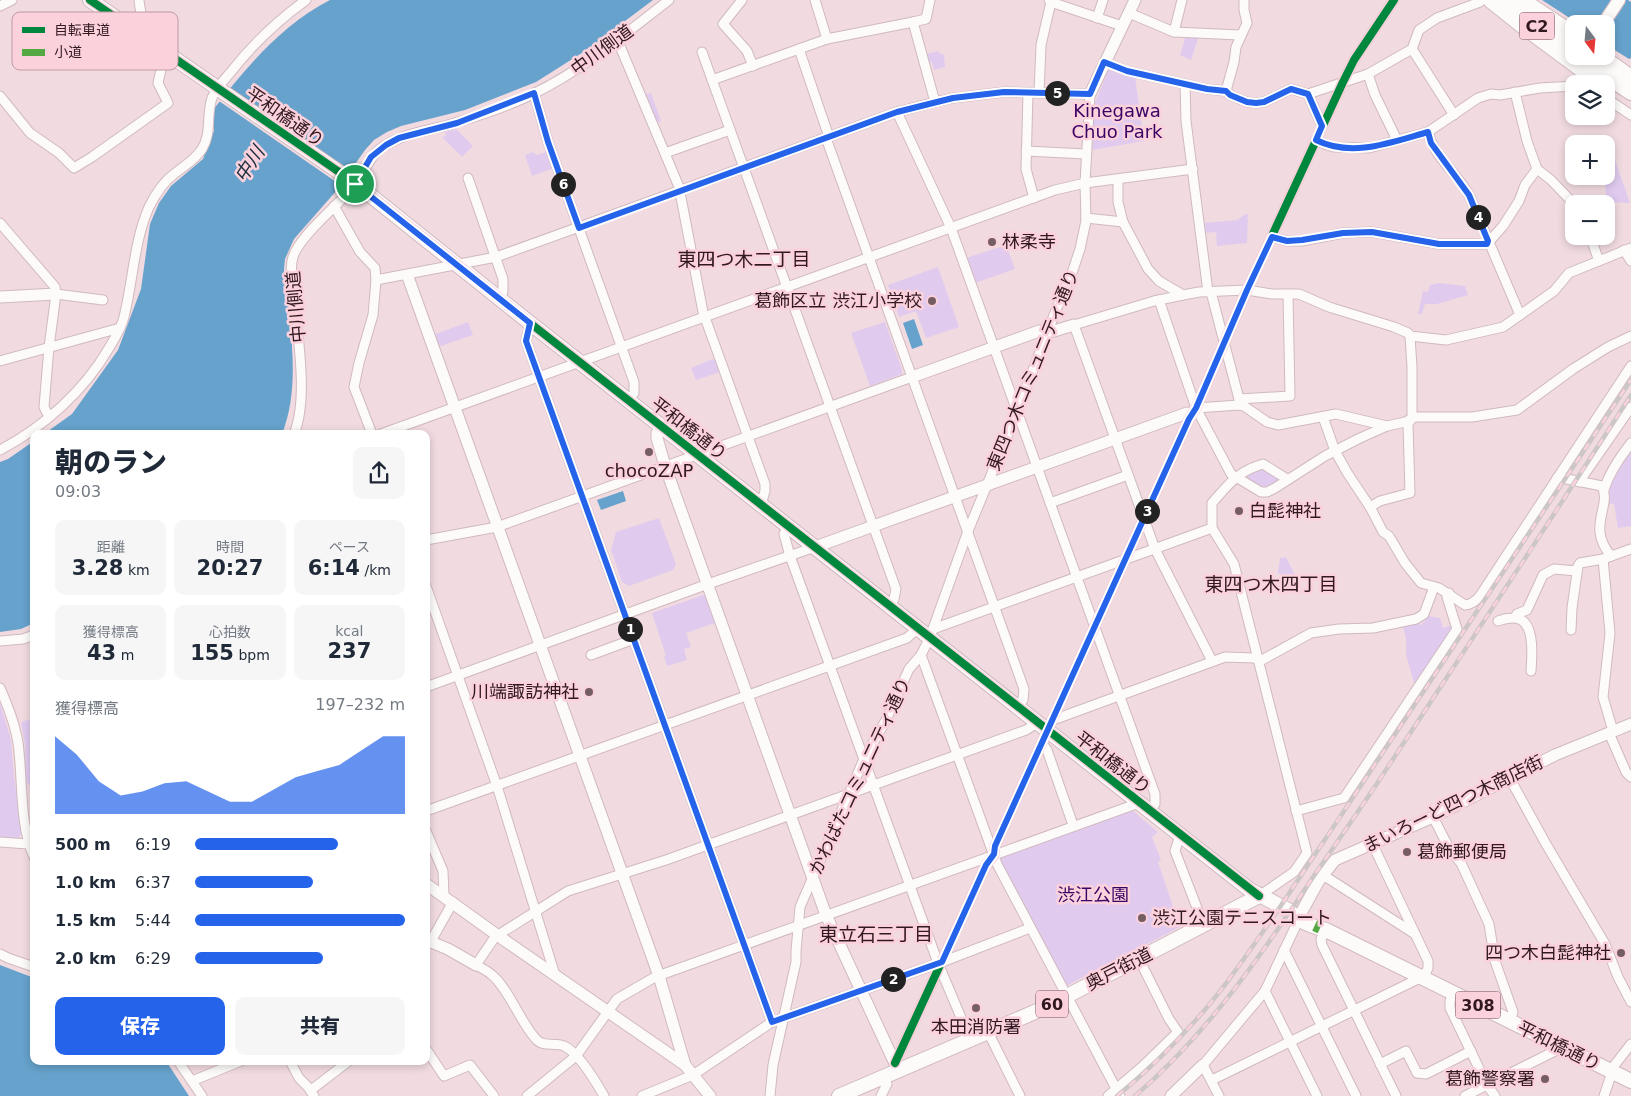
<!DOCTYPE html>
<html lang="ja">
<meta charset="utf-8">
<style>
:root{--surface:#fff;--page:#f6f6f7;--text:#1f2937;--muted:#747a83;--accent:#2563eb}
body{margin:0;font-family:"DejaVu Sans","Noto Sans JP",sans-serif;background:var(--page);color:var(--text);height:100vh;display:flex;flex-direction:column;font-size:19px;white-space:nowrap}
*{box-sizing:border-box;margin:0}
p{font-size:16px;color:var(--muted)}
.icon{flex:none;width:28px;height:28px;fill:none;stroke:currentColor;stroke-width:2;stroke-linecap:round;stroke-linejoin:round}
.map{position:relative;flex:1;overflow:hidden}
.details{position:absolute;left:30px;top:430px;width:400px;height:635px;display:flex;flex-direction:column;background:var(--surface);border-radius:10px;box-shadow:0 2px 8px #0003}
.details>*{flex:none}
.needle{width:32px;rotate:164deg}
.fabs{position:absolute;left:1565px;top:15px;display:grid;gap:10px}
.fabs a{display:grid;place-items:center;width:50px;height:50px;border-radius:10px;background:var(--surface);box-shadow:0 2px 8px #0003;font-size:25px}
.pin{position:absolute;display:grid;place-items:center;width:42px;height:42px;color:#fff;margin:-21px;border:2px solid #fff;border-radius:50%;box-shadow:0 1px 5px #0007}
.km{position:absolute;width:25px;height:25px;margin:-12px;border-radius:50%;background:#222;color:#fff;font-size:14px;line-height:25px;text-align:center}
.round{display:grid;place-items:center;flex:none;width:52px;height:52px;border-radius:10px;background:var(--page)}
.head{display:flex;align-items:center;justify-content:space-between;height:85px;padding:0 25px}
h1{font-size:28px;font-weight:800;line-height:38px}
.metrics{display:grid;grid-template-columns:repeat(3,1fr);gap:8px;height:85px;padding:5px 25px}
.metrics div{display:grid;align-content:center;border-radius:10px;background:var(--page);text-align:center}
.metrics b{font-size:21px;font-weight:800}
.metrics small{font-size:14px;font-weight:400}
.metrics p{font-size:14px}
.chart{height:140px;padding:10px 25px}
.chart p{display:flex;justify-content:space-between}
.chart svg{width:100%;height:90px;margin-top:5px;fill:var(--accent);opacity:.7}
.action{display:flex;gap:10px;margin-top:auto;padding:10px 25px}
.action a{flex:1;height:58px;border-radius:10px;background:var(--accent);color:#fff;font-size:20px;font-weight:800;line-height:58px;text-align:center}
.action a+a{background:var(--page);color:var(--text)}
ul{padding:0 25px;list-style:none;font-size:16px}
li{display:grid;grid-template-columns:80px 60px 1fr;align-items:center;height:38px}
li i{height:12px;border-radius:6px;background:var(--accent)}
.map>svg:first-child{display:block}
.green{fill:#e0cbef}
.water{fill:#66a2cc}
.pier{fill:#f1dbe0}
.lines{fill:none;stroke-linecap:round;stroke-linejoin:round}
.minor-casing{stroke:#d0b9bf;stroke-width:11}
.tertiary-casing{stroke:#d0b9bf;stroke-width:13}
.secondary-casing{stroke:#d0b9bf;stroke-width:14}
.primary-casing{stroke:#d0b9bf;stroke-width:16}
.motorway-casing{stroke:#d0b9bf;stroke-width:18}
.minor{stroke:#fdfafa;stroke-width:9}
.tertiary{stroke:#fdfafa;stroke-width:11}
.secondary{stroke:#fdfafa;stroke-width:12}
.primary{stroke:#fdfafa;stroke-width:14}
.motorway{stroke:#fdfafa;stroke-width:16}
.rail-casing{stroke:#ccc6c7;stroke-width:4.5}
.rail{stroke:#fbd1dc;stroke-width:2.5;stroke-dasharray:8;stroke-linecap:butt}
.quiet{stroke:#54a943;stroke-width:6;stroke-dasharray:12 6;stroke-linecap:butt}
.cycleway-casing{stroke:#fbd1dc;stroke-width:11}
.cycleway{stroke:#00873e;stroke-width:8}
.route-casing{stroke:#fff;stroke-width:10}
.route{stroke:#2563eb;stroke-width:6}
.poi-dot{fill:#755d64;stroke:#fbd1dc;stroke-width:2}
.labels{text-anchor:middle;stroke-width:5;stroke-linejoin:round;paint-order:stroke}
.shield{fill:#fbd1dc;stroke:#6e5059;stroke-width:1}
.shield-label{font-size:16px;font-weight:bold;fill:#321921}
.street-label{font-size:18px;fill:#321921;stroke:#fbd1dc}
.park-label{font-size:18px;fill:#380565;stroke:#fbd1dc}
.poi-label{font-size:18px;fill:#321921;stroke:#fbd1dc;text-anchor:start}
.water-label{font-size:19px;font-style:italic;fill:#192d3b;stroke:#fbd1dc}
.neighbourhood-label{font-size:19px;fill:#321921;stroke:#fbd1dc}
.key{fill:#fbd1dc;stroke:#bf9aa4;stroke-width:1}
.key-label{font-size:14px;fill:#321921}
</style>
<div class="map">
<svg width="1631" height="1096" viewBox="0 0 1631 1096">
<rect width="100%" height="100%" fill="#f1dbe0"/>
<g class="green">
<polygon points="1186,35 1199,36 1191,60 1180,55"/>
<polygon points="938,51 939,53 944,55 945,67 934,70 932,62 928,63 926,54"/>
<polygon points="1109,69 1135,77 1144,141 1092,150 1095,102"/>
<polygon points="651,93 661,121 656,123 645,95"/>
<polygon points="456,129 473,146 462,157 442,137 446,136 445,132"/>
<polygon points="1606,150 1608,150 1613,160 1615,160 1630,203 1607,202 1604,176 1606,176"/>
<polygon points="533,152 536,155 546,152 552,169 532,176 525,155"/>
<polygon points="1248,214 1247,243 1217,246 1216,232 1204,233 1204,223 1237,220 1244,215"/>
<polygon points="1006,245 1015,269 975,283 966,258"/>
<polygon points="938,267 959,327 926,338 916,311 899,317 888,285"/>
<polygon points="1439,283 1465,286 1468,295 1437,304 1425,304 1422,314 1418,314 1423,291 1428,292 1430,285"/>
<polygon points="468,322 473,335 438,347 433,335"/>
<polygon points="885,322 902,370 902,374 870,386 851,333"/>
<polygon points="713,359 715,360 720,372 696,380 691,368"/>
<polygon points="1631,447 1631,526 1618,528 1614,504 1604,503 1606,489"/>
<polygon points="1263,467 1280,479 1273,484 1261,488 1242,477"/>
<polygon points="659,518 676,564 673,570 629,586 622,582 611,550 616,532"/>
<polygon points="1286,557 1296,577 1292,582 1278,573 1280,558"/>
<polygon points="703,595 705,596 715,623 686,633 691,647 684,649 687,660 667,666 664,657 666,656 652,613"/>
<polygon points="1429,616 1440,618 1443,628 1452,625 1453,627 1417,684 1414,683 1406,655 1406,639 1403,626 1419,622 1420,626"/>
<polygon points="0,703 11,740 14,776 22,833 18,838 0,837"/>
<polygon points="34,718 34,789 28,784 26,780 25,745 21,722"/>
<polygon points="1129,811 1133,811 1158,832 1152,837 1161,860 1158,862 1180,927 1064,987 997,857"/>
</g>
<g class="water">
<path d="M330 0H653L585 51 536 82 465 110 401 126 387 132 374 140 365 150 337 190 294 239 285 259 284 269C289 320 302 385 282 434H44L72 414 118 350 141 289 150 224 159 203 171 186 203 159 214 131 213 110C246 68 281 25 330 0Z"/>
<polygon points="1542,0 1628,0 1631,2 1631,58 1629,59 1610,47 1610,42 1606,38 1606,24 1579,24"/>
<polygon points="914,319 923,345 912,349 903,323"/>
<polygon points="34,441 34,623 21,629 0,632 0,462 8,459"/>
<polygon points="623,491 626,501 601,510 597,500"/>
<polygon points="0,965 34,978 34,1061 166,1061 189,1096 0,1096"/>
</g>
<polygon class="pier" points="229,87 351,171 342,186 219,101"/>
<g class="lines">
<g class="minor-casing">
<g id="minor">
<path d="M139 0C140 15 146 23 144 38"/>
<polyline points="742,0 723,24 747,51 753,66"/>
<polyline points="815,0 827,39"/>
<polyline points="1049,0 1051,2 1122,26"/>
<polyline points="0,6 12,0"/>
<polyline points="1129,13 1174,32 1240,35"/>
<polyline points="1097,18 1103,0"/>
<polyline points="1174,32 1182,0"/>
<polyline points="617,39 679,187 703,312 765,484 765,491 761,505"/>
<polyline points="799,49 829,137"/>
<polyline points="1412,49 1454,115"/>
<polyline points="702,52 896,589 894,599 890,606"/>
<polyline points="1104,62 1127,71 1207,89 1226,91 1230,95 1247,102 1256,103 1264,102 1291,89 1308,94"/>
<polyline points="1368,74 1375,95 1397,140"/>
<polyline points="712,80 827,39 913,22"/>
<polyline points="1185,84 1186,121 1208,292"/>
<polyline points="1583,84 1590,83"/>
<polyline points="1226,91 1234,62 1236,47 1247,23 1244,10 1244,0"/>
<polyline points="1515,92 1527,141 1537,169 1551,180 1574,204"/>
<polyline points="534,93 548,142 634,382 634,393 629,400"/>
<polyline points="1028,93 1026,169 1034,198"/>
<polyline points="1039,93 1041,45 1051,2"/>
<polyline points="0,96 30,133 59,153 74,168 92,157 168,103 158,83 165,52"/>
<polyline points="1606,98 1631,115"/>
<polyline points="897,112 951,228 1155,794 1155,804 1150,811"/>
<polyline points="1322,126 1308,94 1368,74 1412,49 1419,30 1437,18 1480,2"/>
<path d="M1428 132C1434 157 1457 173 1469 195L1520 315"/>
<polyline points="826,138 912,377"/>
<polyline points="1316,140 1327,145 1334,147 1369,148 1428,132 1478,98 1491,94 1500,95 1540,88 1574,86"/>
<polyline points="1026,151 1086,154"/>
<polyline points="665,153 730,130"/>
<polyline points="468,178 503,279 503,291 500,300"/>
<polyline points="1118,180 1118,202 1123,222 1148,269 1159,281 1183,295"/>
<polyline points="334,206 360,252 375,268 376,280 373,315 359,363 354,387 372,434"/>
<polyline points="1086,218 1123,222"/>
<polyline points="0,223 55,287 56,294 49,347 44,407 49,417"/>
<polyline points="1590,236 1599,261"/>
<polyline points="1272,237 1287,241 1302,241 1343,233 1372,232 1439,244 1487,244 1503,226 1519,201 1525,185 1537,169"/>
<polyline points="1624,250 1631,261"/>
<polyline points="376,280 496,257 897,112 935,102"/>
<polyline points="1211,292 1239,399 1239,405"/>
<polyline points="56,294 103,300"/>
<polyline points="1159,300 1196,408 1231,474 1261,492 1267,492 1275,488 1325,456 1358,439 1387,426 1405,422 1415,417 1472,417 1517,410 1573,369 1608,347 1631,336"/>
<polyline points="530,323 526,341 772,1022"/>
<polyline points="0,361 120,328"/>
<polyline points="1239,399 1290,396 1288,294"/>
<polyline points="1193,410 1196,408 1239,405 1244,406 1267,422 1278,425 1336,414 1387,426"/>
<path d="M1323 417 1335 451 1348 474 1370 507 1383 532 1389 536 1405 563 1421 583 1439 588 1465 605C1478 604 1484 589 1491 579L1631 366"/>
<path d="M294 434C309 398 297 334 294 295 293 283 289 269 293 257 298 240 328 213 341 200 351 191 360 178 366 167 371 160 373 154 380 149 402 132 432 131 458 122 484 114 511 105 535 93 584 69 626 33 669 0"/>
<polyline points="381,434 1055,190 1085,183 1193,169"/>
<path d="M0 450C44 427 84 391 109 348 115 338 121 329 124 317 133 281 134 241 149 207 155 195 163 182 174 174 184 166 195 160 202 149 212 133 206 115 212 98 216 88 223 81 230 73 252 45 277 21 306 0"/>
<path d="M1557 478H1562L1602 486C1612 507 1586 526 1611 556"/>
<polyline points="1579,482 1631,407"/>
<path d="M1604 490C1609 473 1620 457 1631 443"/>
<polyline points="1050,503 1128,475"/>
<polyline points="1370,507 1380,501 1410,493 1408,424 1412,418 1412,367 1410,336"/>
<polyline points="788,526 784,534 790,556 938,963 970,1039"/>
<polyline points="426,540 497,527 912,377 1024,689 1023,700 1018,707"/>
<polyline points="1603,559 1610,633 1603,697 1613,731"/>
<polyline points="426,586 497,786 555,975"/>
<polyline points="1515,617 1517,614 1527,610 1543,575 1554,569 1577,571"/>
<path d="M1498 621C1503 619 1508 618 1513 618 1536 617 1532 657 1531 671"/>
<polyline points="933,629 1212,528"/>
<polyline points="1571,630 1572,608 1578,566 1580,563 1603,559 1631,549"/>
<polyline points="0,641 23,639 34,635"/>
<polyline points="591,655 634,639"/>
<polyline points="921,655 997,864 1120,1096"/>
<polyline points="1212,661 1155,549 1074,325 1154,301 1183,295 1199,292 1247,290 1272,294 1299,294 1329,307 1394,327 1408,333 1410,336 1446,340 1503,327 1554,291 1569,273 1631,248"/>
<polyline points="426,687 708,584 815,547"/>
<path d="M0 688C8 706 15 723 18 743 23 778 19 824 34 857"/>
<polyline points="1053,720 1225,657 1254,658 1262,660 1311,633 1339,629 1373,628 1416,619 1424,614 1434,587"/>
<polyline points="1609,733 1626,772 1631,777"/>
<polyline points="1042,743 1047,750 1073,825"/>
<polyline points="1509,777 1546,844 1605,944 1618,977 1631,1002"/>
<polyline points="426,811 907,638 918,628"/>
<polyline points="1296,811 1344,798 1457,629 1447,597 1449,593"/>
<polyline points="1433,817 1450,850 1461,863 1489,924 1495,961 1513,1012 1510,1021"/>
<polyline points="426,831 443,871 444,896"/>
<polyline points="1180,835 1175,851 1204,926"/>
<polyline points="0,842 28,844"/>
<polyline points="1372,843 1428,961 1428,968 1424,977"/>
<polyline points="1323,875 1415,934"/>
<path d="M1259 896 1294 872 1307 853 1234 564 1212 528V503C1229 484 1238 471 1263 464L1287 479"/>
<polyline points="1326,930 1321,939 1322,945 1396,1096"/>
<polyline points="431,941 453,902"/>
<polyline points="1284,950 1356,1096"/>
<polyline points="0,954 8,958 34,967"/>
<polyline points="1265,991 1317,1096"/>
<polyline points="1453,993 1450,1001 1450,1008 1487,1085 1495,1096"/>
<polyline points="988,1032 1020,1096"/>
<polyline points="426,1049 444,1076 470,1065 494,1096"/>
<polyline points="178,1061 202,1096"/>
<polyline points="290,1061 299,1078 308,1087 314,1096"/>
<polyline points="895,1063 986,865 994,855 995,846 1189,419 1196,408 1247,290 1343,82 1354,60 1394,0"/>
<polyline points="1380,1064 1406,1051 1417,1073 1426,1074 1471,1051"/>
<polyline points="1610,1071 1631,1044"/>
<polyline points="1212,1080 1422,977"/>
<polyline points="192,1081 241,1061"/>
<polyline points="311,1090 349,1061"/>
<polyline points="527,1096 576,1056 617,999 655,977 1139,803"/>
<path d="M604 1096C596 1082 578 1052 564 1046 553 1042 543 1048 535 1038 520 1021 508 988 492 975 488 971 481 968 476 965L495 937 568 891 666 860 1026 730 1037 723"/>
<polyline points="642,1096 693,1075 772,1022 942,962 1030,928"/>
<polyline points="770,1096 773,1065 796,962 796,951 800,907 864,759 886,720 909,669 921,655 930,637 968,531 1013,422 1056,310 1073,270 1080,249 1086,221 1085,183 1090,94 1004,92 953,98 935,102 913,22 926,19 930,0"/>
<polyline points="881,1096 887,1084 883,1076"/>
<polyline points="1108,1096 1143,1066 1178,1032 1169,1019 1139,959"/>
<polyline points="1219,1096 1203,1065 1265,991 1299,919"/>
<polyline points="1465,1096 1555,1051 1559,1046"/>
<polyline points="1604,1096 1612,1072"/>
</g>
</g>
<g class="tertiary-casing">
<g id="tertiary">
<polyline points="1090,94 1135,0"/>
<polyline points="408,277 659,976 685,1065 710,1096"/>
<polyline points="0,297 56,294"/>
<polyline points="912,377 1039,331 1054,331 1074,325"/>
<polyline points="662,426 657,433 657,438 665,466 826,915 898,1070"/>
<polyline points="815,547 1187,413"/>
<polyline points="426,884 497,935 685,1065"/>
<polyline points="1301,913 1318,882 1335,860 1433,817 1555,755 1631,724"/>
<polyline points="426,940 448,949 476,965"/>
<polyline points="1171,1096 1203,1065"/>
</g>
</g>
<g class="secondary-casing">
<g id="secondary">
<polyline points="1506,0 1574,47"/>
<polyline points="1603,24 1619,0"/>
<polyline points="1586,56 1606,70"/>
</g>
</g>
<g class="primary-casing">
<g id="primary">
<path d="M90 0 355 183 530 323 1250 890 1290 911C1297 922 1314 927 1326 930L1631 1081"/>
<polyline points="839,1096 1044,1008 1259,896"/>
</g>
</g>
<g class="motorway-casing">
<g id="motorway">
<polyline points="1491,0 1521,24 1602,84"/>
<polyline points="1521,0 1574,35"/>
<polyline points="1600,56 1631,78"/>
<polyline points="1596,68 1631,92"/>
</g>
</g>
<use href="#minor" class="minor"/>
<use href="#tertiary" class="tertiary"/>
<use href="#secondary" class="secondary"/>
<use href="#primary" class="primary"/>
<use href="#motorway" class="motorway"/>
<g class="rail-casing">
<g id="rail">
<path d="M1117 1096C1145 1073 1171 1048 1195 1021 1225 988 1250 950 1276 913L1631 380"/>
<path d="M1135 1096C1199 1041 1248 974 1295 904 1323 862 1352 821 1380 779 1464 651 1549 523 1631 395"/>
</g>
</g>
<use href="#rail" class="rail"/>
<polyline class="quiet" points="1315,932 1321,919"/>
<g class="cycleway-casing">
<g id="cycleway">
<polyline points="90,0 355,183 530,323 1259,896"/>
<polyline points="895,1063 986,865 994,855 995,846 1189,419 1196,408 1247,290 1343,82 1354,60 1394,0"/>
</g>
</g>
<use href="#cycleway" class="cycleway"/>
</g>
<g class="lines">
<g class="route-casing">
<path id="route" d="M1104 62 1127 71 1207 89 1226 91 1230 95 1247 102 1256 103 1264 102 1291 89 1308 94 1322 126 1316 140C1352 158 1392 142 1428 132L1431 143 1469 195 1488 241 1487 244H1439L1372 232 1343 233 1302 240 1287 241 1272 237 1247 290 1196 408 1189 419 995 846 994 854 986 865 942 962 772 1022 526 341 530 323 355 184 371 157 386 145 399 138 457 123 534 93 548 142 579 228 897 112 953 98 1004 92 1090 94Z"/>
</g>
<use href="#route" class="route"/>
</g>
<g class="poi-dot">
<circle cx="992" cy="242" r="5"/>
<circle cx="932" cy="301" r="5"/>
<circle cx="649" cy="452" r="5"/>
<circle cx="1239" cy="511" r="5"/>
<circle cx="589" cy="692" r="5"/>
<circle cx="1407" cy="852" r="5"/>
<circle cx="1142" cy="918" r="5"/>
<circle cx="1621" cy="953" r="5"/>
<circle cx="976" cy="1008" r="5"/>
<circle cx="1545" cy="1079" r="5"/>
</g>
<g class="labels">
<g class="shield">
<rect x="1519.5" y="12.5" width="35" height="27" rx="4"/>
<rect x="1036" y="990.5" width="32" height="27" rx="4"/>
<rect x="1455.5" y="991.5" width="45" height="27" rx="4"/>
</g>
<g class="shield-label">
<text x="1537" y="32">C2</text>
<text x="1052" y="1010">60</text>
<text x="1478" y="1011">308</text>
</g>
<g class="street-label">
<text transform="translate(602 50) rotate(-36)" y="6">中川側道</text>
<text transform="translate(285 117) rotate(35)" y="6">平和橋通り</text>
<text transform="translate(296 307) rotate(-95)" y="6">中川側道</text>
<text transform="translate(1033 370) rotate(-68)" y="6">東四つ木コミュニティ通り</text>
<text transform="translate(689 429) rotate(38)" y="6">平和橋通り</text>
<text transform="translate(1113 763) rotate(38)" y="6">平和橋通り</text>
<text transform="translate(860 776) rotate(-65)" y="6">かわばたコミュニティ通り</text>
<text transform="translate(1453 804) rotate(-26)" y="6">まいろーど四つ木商店街</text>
<text transform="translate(1119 969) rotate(-27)" y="6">奥戸街道</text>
<text transform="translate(1559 1046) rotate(26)" y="6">平和橋通り</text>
</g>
<g class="park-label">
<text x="1117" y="117">Kinegawa<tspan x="1117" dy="21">Chuo Park</tspan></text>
<text x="1093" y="901">渋江公園</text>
</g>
<g class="poi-label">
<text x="1002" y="248">林柔寺</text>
<text x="922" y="307" text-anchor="end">葛飾区立 渋江小学校</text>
<text x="649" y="477" text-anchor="middle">chocoZAP</text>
<text x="1249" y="517">白髭神社</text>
<text x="579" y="698" text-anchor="end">川端諏訪神社</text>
<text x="1417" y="858">葛飾郵便局</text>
<text x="1152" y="924">渋江公園テニスコート</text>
<text x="1611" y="959" text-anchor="end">四つ木白髭神社</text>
<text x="976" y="1033" text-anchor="middle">本田消防署</text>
<text x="1535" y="1085" text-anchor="end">葛飾警察署</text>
</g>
<g class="water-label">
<text transform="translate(249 164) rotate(-57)" y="7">中川</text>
</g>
<g class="neighbourhood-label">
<text x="744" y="266">東四つ木二丁目</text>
<text x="1271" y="591">東四つ木四丁目</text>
<text x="876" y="941">東立石三丁目</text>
</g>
</g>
<rect x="12" y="12" width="166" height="58" rx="8" class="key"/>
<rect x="22" y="27" width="23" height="6" fill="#00873e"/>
<rect x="22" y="49" width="23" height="7" fill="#54a943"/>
<g class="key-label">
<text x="54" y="35">自転車道</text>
<text x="54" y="57">小道</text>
</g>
</svg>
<div class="fabs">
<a><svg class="needle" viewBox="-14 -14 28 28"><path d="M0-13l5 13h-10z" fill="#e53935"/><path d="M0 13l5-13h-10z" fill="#747a83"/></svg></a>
<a><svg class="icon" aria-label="layers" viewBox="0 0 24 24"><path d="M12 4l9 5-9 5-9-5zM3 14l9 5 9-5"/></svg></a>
<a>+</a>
<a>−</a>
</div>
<div class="pin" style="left:355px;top:184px;background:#1e9e55"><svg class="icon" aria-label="arrive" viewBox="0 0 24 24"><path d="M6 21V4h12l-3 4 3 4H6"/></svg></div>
<b class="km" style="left:630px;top:629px">1</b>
<b class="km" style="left:893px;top:979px">2</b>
<b class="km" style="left:1147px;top:511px">3</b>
<b class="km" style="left:1478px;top:217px">4</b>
<b class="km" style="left:1057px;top:93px">5</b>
<b class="km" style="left:563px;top:184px">6</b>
<section class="details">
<div class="head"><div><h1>朝のラン</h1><p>09:03</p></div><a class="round"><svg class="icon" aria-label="share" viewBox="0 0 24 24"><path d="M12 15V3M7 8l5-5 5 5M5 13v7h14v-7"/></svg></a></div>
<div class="metrics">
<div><p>距離</p><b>3.28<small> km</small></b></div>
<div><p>時間</p><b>20:27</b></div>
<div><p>ペース</p><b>6:14<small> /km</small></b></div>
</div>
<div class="metrics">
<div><p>獲得標高</p><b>43<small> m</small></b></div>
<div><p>心拍数</p><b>155<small> bpm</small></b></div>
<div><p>kcal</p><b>237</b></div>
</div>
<div class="chart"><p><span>獲得標高</span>197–232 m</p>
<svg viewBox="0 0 160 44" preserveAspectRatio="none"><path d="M0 44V6L10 15L20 28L30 35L40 33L50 29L60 28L70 33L80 38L90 38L100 32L110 26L120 23L130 20L140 13L150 6L160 6V44z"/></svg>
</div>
<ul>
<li><b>500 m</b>6:19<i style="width:68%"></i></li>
<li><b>1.0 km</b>6:37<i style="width:56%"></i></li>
<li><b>1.5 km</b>5:44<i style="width:100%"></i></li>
<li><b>2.0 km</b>6:29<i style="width:61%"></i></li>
</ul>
<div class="action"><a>保存</a><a>共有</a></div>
</section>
</div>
